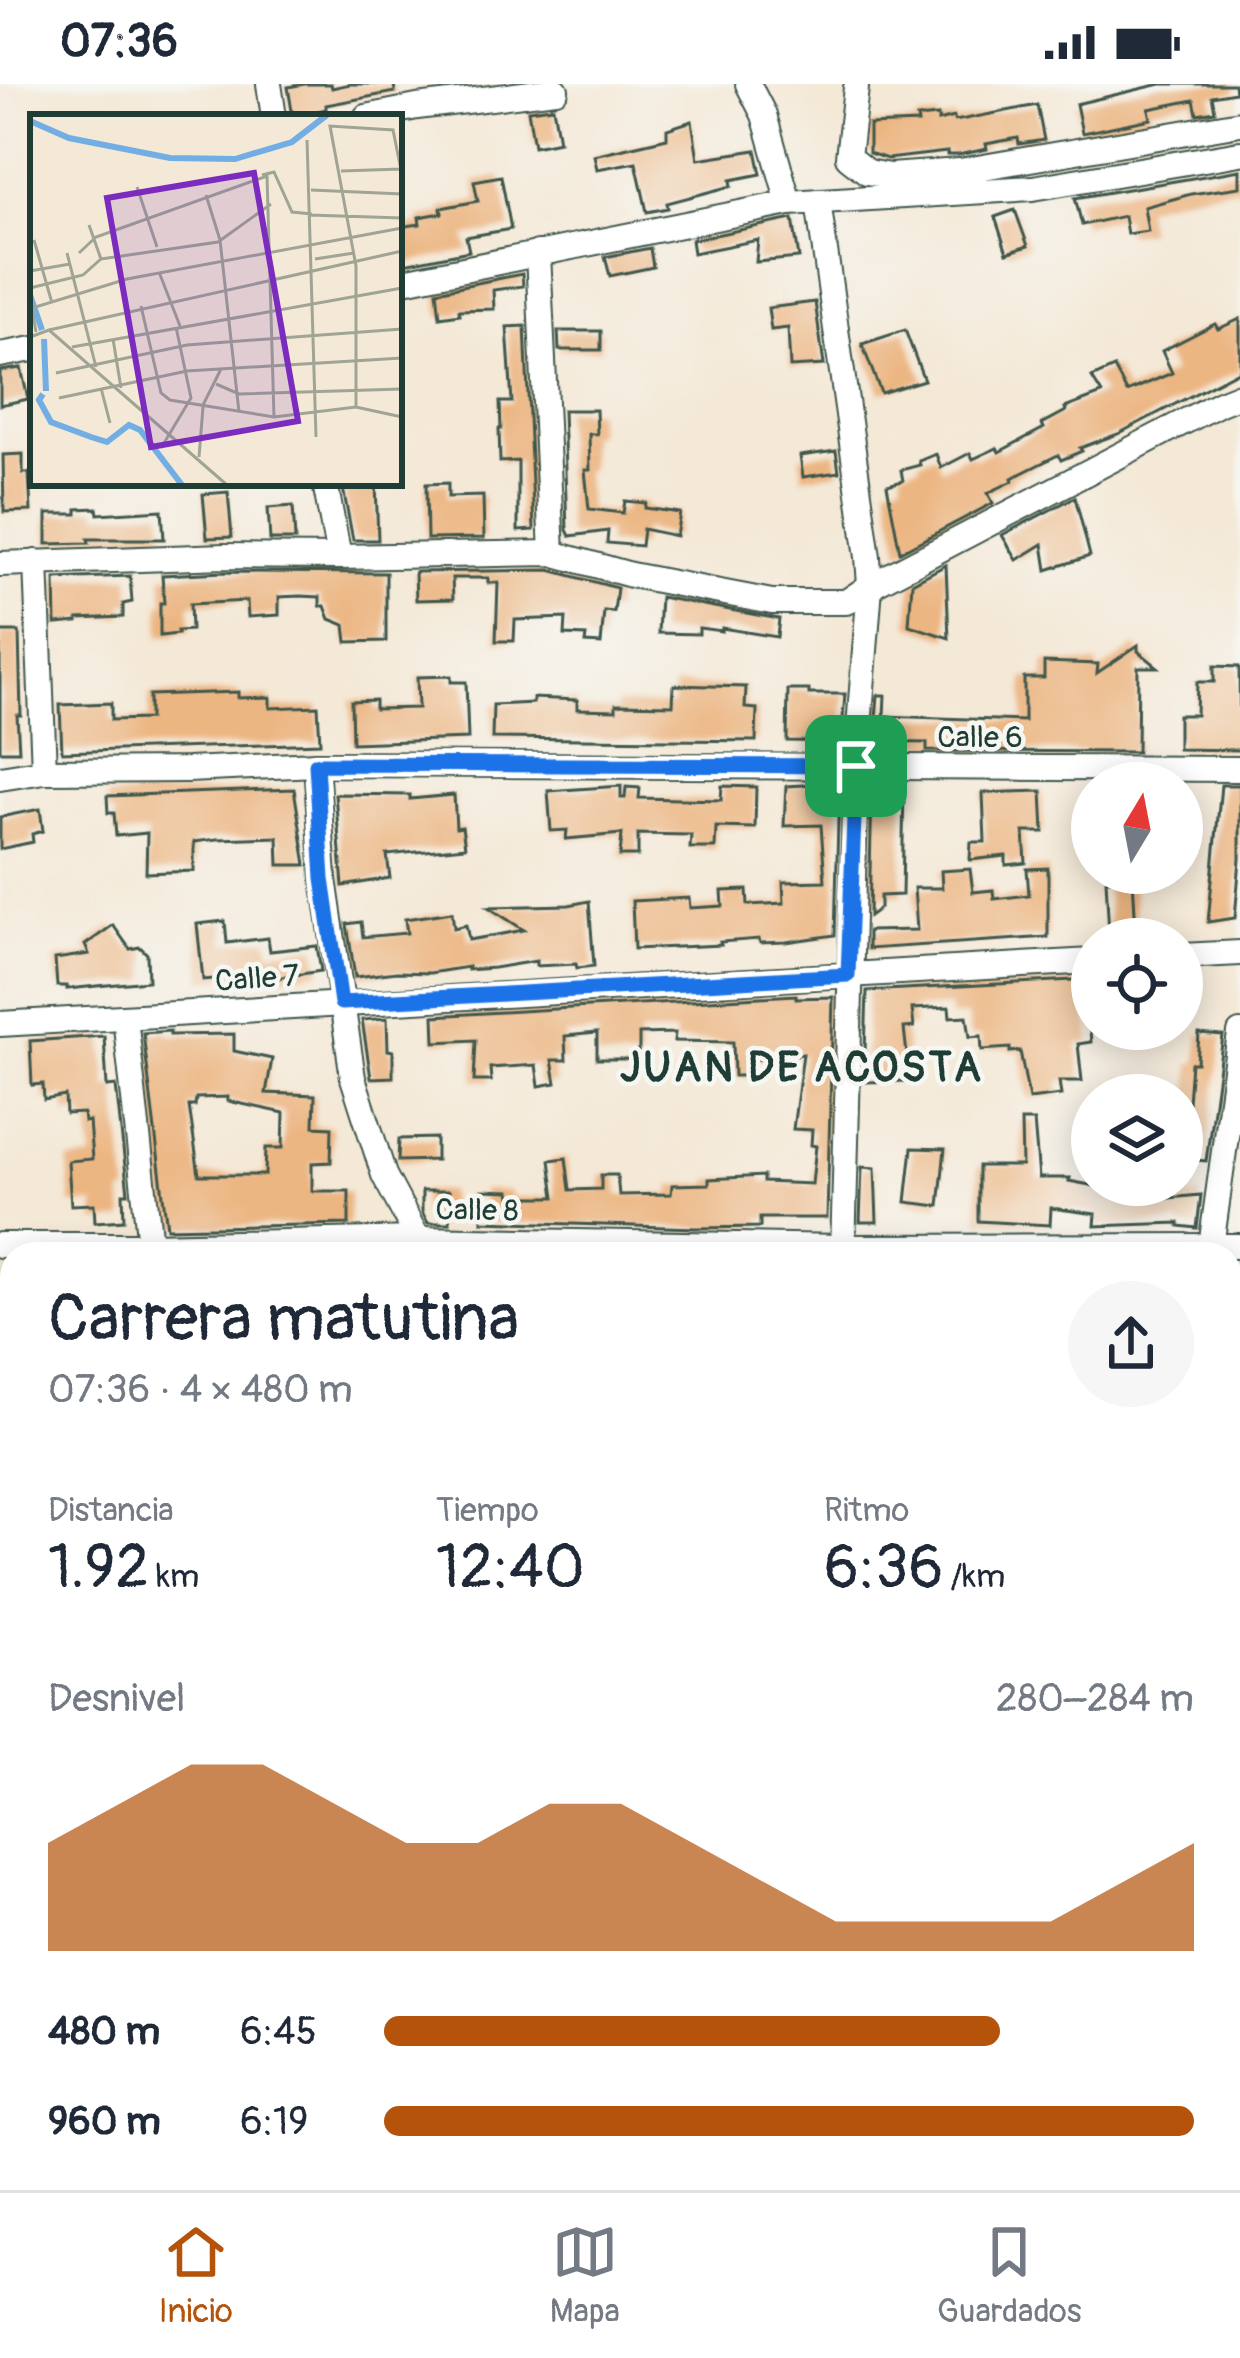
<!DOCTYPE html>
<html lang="es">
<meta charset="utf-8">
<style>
:root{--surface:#fff;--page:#f6f6f7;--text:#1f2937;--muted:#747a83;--line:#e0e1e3;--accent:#b45309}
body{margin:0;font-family:Pangolin,sans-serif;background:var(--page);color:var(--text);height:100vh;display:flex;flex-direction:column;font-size:45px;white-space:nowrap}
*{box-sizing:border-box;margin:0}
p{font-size:39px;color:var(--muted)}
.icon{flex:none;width:66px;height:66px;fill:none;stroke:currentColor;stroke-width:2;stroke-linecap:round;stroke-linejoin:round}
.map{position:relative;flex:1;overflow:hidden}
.sheet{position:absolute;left:0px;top:1158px;width:1242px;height:948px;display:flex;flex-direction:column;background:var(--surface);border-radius:36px 36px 0 0;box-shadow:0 6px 30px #0003}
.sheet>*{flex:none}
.needle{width:78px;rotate:10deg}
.fabs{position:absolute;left:1071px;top:678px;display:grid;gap:24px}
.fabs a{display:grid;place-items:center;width:132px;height:132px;border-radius:50%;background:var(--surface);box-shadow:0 6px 30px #0003;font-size:60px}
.pin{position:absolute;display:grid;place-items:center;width:102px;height:102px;color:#fff;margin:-51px;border-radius:24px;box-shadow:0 6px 18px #0006}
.round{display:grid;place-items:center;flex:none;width:126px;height:126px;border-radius:63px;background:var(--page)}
.head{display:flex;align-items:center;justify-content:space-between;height:204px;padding:0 48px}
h1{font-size:66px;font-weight:600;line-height:90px}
.figures{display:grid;grid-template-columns:repeat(3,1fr);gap:18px;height:204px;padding:12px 48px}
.figures div{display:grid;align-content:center}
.figures b{font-size:60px;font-weight:600}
.figures small{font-size:33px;font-weight:400}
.figures p{font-size:33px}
.chart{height:336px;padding:24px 48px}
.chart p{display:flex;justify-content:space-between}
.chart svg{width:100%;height:216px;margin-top:12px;fill:var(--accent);opacity:.7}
ul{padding:0 48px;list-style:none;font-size:39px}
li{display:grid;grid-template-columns:192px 144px 1fr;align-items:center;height:90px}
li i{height:30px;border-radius:15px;background:var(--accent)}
.status{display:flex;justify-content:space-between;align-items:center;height:84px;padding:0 60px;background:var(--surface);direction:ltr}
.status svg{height:33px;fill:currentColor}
.dock{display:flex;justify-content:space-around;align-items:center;height:168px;border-top:3px solid var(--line);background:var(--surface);font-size:33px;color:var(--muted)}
.dock a{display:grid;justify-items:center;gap:6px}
.dock .selected{color:var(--accent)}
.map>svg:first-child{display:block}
.building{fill:#ecb682;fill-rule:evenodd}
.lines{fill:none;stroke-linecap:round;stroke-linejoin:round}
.minor-casing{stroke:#3f574c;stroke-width:28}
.secondary-casing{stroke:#3f574c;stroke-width:38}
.minor{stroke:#fff;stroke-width:24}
.secondary{stroke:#f7e8c3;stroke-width:33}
.route-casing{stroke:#fff;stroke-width:24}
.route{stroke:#1a73e8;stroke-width:15}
.labels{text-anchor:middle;stroke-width:9;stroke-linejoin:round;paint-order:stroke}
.street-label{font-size:30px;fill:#1f3d34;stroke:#f6f6f2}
.district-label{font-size:42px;font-weight:bold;letter-spacing:3px;fill:#1f3d34;stroke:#f6f6f2}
.inset-river{fill:none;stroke:#72aee4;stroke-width:6}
.inset-road{fill:none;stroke:#9fa495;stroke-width:3}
.view{fill:#7b2cbf;fill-opacity:0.15;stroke:#7b2cbf;stroke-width:6}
.inset-edge{fill:none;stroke:#1f3d34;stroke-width:6}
</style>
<div class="status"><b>07:36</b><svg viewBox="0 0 49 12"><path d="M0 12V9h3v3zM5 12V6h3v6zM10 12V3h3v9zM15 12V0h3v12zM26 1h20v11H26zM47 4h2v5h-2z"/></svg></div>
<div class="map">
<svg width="1240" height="2106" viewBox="0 0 1240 2106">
<rect width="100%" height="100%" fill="#f6f6f2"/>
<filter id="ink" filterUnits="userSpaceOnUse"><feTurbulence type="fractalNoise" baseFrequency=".00833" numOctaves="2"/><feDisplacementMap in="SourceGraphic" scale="24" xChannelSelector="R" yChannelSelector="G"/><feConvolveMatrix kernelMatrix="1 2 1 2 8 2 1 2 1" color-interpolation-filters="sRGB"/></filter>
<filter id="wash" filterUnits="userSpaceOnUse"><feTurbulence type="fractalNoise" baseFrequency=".004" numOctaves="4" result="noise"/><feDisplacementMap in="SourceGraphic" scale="48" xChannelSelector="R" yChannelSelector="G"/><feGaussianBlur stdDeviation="2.7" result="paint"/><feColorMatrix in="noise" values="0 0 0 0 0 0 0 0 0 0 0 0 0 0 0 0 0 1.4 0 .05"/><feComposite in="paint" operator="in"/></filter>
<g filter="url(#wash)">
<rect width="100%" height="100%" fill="#f4e8d6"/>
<g id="blocks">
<g class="building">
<polygon points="305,0 331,0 332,4 350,0 394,0 395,8 326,21 326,25 293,33 288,3"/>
<polygon points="1161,0 1234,0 1235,8 1212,12 1215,27 1197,30 1194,16 1149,25 1151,35 1082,49 1076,20"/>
<polygon points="1037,21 1044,56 1019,60 1018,54 986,60 987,65 958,71 947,71 947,68 887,75 869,69 869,41 918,39 917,34 938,32 938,37 954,33 955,37"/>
<polygon points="553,23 559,57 534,62 528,26"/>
<polygon points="692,37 698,75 756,66 761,90 731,96 732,102 667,119 668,124 647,128 636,78 597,85 594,71 667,54 667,45"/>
<polygon points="1240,86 1240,103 1191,110 1144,123 1148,147 1127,150 1124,132 1082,141 1075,114"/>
<polygon points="501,92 511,145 466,153 469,167 399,181 399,143 420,140 419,133 442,129 441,124 478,117 474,97"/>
<polygon points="1015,126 1028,162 1007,169 995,133"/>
<polygon points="793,135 799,174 756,178 758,156 693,169 691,156"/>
<polygon points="650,164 653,183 610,192 605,173"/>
<polygon points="522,190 523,202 493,206 494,225 459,226 460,230 440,233 437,207"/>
<polygon points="815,218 824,281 790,283 788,244 771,246 768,224"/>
<polygon points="1240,235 1240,286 1118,350 1080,364 1082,367 1061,376 1058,371 1012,394 1013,397 988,409 993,419 900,468 887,401 903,397 901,386 920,381 919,377 936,370 941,384 970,369 973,375 997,364 999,368 1044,344 1042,340 1066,327 1065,324 1102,310 1092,294 1114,284 1127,308 1172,289 1162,267 1215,240 1218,245"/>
<polygon points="525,242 534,446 518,447 518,377 500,378 499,345 501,345 500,318 512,318 507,243"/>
<polygon points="905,246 924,296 881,309 862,260"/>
<polygon points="558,247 601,247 601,266 559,266"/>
<polygon points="21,284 28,315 0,321 0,287"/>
<polygon points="563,326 596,326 597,350 589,350 590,386 585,386 589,425 623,429 625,417 646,419 645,424 680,429 676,452 643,445 641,462 607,459 608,447 570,452 567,446"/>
<polygon points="836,367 839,388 803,393 800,372"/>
<polygon points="23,370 23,389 29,389 31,427 4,428 3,371"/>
<polygon points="342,399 376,399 378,456 353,456"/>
<polygon points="448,399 448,413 483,412 484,454 427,455 426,400"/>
<polygon points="228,408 232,453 207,454 203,410"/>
<polygon points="1075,413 1090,472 1047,486 1043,460 1017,476 1002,451"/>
<polygon points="293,422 295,456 270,456 268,424"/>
<polygon points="97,424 98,430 162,426 164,455 88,455 89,459 47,460 47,430 77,430 77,425"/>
<polygon points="946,481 949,554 909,541 912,499"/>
<polygon points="550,486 617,504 614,528 604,527 601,560 585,559 586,552 565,551 566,534 515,536 514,557 496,557 498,499 488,499 488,494 452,494 453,515 416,516 415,488"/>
<polygon points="225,488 386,489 386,557 347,558 345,541 330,535 325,522 320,522 320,513 300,512 279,513 279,531 248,533 247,517 190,520 191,546 177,547 178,550 160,552 160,519 164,519 162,491"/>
<polygon points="130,492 132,518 123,520 123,533 78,535 78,538 56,540 55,495"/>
<polygon points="660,513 779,535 777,553 722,544 722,547 699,544 699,550 658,549"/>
<polygon points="0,548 19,548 21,631 17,631 19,667 0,667"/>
<polygon points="1138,561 1138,567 1158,583 1138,583 1137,668 927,667 927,659 874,658 878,611 885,611 884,632 1024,637 1024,594 1044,594 1044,578 1098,580 1097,589"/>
<polygon points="1214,582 1239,583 1240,666 1178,665 1178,631 1196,631 1197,598 1214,598"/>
<polygon points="451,592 451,598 466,598 468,655 352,659 351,617 375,616 375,625 418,624 417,593"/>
<polygon points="674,601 746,603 745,624 757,625 756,657 492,654 493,621 533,619 533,614 577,616 577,625 616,626 616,620 673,621"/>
<polygon points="788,606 809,606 809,610 845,610 841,658 787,657"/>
<polygon points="238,608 238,614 270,613 270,624 318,622 320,659 62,668 60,621 111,619 111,636 149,635 149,611"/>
<polygon points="839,699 835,851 786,858 760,859 759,855 720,858 721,861 634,865 632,817 689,814 690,824 723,822 722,807 747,806 748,821 784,819 783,798 825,797 821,741 784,742 786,702"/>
<polygon points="1221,701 1240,701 1240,775 1235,834 1208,838"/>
<polygon points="621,702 621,714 625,714 626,703 640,704 639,714 721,716 722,702 756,703 755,744 716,743 715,764 690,764 691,751 638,750 638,772 620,772 622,750 566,755 567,746 551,747 548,707"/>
<polygon points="904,703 902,811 880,812 880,824 869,832 872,704"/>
<polygon points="294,705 306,781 279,781 278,753 217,755 194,758 194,787 146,789 147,749 116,752 114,729 108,729 107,712"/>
<polygon points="1042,707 1044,748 1024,748 1026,779 1006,781 1006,772 970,776 971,758 985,758 983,709"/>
<polygon points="335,710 410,711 410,715 454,711 456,744 462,743 465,763 387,771 390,794 343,802"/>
<polygon points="40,725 43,747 32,750 33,758 0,765 0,733"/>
<polygon points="1048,784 1048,853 868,865 868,847 917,846 914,804 942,804 941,787 970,785 973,808 993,806 994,815 1029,811 1027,785"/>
<polygon points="1133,794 1136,847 1109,849 1106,796"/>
<polygon points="589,817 594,882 577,884 576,880 536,882 536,877 494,884 468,886 468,883 430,889 397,888 355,893 347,840 361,838 363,853 407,849 405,835 452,828 454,844 466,841 469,856 524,846 488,823 569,821"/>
<polygon points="225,837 227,859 268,854 270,867 317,862 321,887 249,898 248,892 203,896 197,840"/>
<polygon points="113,841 130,865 140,863 147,870 148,897 67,905 67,902 57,902 55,875 89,870 85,861"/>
<polygon points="1092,895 1092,926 1088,926 1091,958 1078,960 1082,997 1059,997 1061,1011 1029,1015 1020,967 1010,968 1010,964 982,966 981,952 970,953 967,932 950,933 949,923 912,925 914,943 904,944 910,997 864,998 867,907"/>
<polygon points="796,911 796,914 833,913 827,1134 760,1134 760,1143 696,1144 482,1137 482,1106 510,1107 511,1113 555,1113 550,1076 566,1074 570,1106 601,1105 601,1091 617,1091 619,1111 671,1110 672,1101 709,1100 709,1095 763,1092 763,1098 812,1100 816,1062 811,1061 812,1046 793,1045 803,970 752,976 752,992 734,992 733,958 674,957 675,949 639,950 639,975 597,975 597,949 565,952 566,976 552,976 556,999 539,1002 536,981 490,984 491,997 474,997 476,956 435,958 434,932"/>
<polygon points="387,934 388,966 393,967 393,993 371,994 362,936"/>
<path d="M170 947V951L234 950V967L272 975 266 1009 315 1011 314 1042 332 1043 331 1078 312 1079V1107H349V1140L167 1144 143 949ZM228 1013V1017L284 1029 283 1064H266L265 1091H199L189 1022H195L196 1014Z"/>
<polygon points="1199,950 1223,952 1206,1077 1182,1075 1182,1032 1187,1032 1191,979 1197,979"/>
<polygon points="104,952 107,1003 116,1002 128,1109 123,1109 124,1136 95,1138 94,1120 71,1121 68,1077 92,1075 89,1037 84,1038 83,1029 66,1030 65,1012 44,1016 43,1000 32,1001 30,957"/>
<polygon points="1021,1037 1034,1037 1039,1094 1070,1094 1069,1097 1111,1105 1112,1101 1157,1101 1157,1115 1201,1111 1197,1144 1179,1142 1179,1139 1095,1142 1096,1130 1051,1124 1050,1141 978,1137 978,1082 1022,1082"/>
<polygon points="436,1054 436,1076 398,1077 399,1055"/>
<polygon points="912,1064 945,1065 939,1122 906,1118"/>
<polygon points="862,1083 875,1084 877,1138 860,1138"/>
<polygon points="422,1107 449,1107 450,1139 428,1139 422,1128"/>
</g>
</g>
</g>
<g filter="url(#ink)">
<use href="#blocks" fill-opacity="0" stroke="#3f574c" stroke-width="3"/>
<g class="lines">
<g class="minor-casing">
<g id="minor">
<polyline points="269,0 274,33"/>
<polyline points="748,0 764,31 789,119"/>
<polyline points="856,4 848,73 867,88 889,92 960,87 1240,39"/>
<polyline points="366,33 417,23 556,6"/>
<polyline points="818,117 868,473 870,502 856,682 843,1170"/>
<polyline points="538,169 552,469"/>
<polyline points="399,198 789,119 1033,104 1240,69"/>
<polyline points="0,271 33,265"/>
<polyline points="325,399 339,473"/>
<polyline points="36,478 44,687"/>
<polyline points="0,480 225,472 339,473 552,469 631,491 772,518 846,518 870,502 1220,319 1240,311"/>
<polyline points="316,680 324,795 353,994 384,1091 418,1155"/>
<polyline points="0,694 44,687 187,686 316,680 1240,685"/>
<polyline points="1182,872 1240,869"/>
<polyline points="125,933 151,1170"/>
<polyline points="0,940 1092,877"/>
<polyline points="0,1161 151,1161 418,1155 843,1163 1240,1162"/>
<polyline points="1210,1170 1240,949"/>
<polyline points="0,1355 12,1355"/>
<polyline points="1230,1410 1240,1411"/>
<polyline points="0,1553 12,1553"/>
<polyline points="1230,1640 1240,1641"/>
<polyline points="1230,1844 1240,1846"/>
<polyline points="1230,2069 1240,2070"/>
<polyline points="443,2094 443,2106"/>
<polyline points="110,2106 123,2094"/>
</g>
</g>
<g class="secondary-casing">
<g id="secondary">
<polyline points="0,1854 12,1868"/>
<polyline points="199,2094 209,2106"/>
</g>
</g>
<use href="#minor" class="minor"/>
<use href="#secondary" class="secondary"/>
</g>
</g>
<g class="lines" filter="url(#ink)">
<g class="route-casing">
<polygon id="route" points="316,680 856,682 848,891 341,919 323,795"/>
</g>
<use href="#route" class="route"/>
</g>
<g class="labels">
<g class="street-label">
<text x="980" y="663">Calle 6</text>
<text transform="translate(257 894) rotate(-4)" y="10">Calle 7</text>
<text transform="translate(477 1126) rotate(1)" y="10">Calle 8</text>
</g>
<g class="district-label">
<text x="802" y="997">JUAN DE ACOSTA</text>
</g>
</g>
<g transform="translate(30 30)">
<rect width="372" height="372" fill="#f4e8d6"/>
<path class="inset-river" d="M0 7 39 24 140 44 205 45 262 28 297 1M0 181 12 216M14 225 16 277M13 280 9 286 21 308 61 323 77 328 99 311 110 316 152 371"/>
<path class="inset-road" d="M277 26 286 323M311 57 371 55M232 61 244 58 262 98 282 100M107 73 127 133M281 76 372 80M176 81 190 126 209 298M279 101 372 104M59 111 71 145M4 126 22 189M37 139 66 253M49 139 66 123 237 62 244 303M285 145 324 139M0 157 40 150M129 158 150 212M0 174 53 161 71 145 188 128 241 90M111 192 131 279 140 286 244 303 326 293 372 303M19 216 372 137M6 218 2 194 97 165 372 114M0 223 19 216 197 371M83 225 91 274M42 233 372 174M26 259 157 231 372 215M186 270 209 280 372 275M71 274 80 309M29 284 157 257 372 244M172 293 191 255M326 293V152L300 12 363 16 372 61M131 334 161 284 146 213M169 343 173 293"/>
<path class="view" d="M224 59 268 307 121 333 77 84Z"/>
<rect width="372" height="372" class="inset-edge"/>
</g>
</svg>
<div class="fabs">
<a><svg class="needle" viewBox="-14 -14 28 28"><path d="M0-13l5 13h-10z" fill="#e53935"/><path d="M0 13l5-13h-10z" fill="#747a83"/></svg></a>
<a><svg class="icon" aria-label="locate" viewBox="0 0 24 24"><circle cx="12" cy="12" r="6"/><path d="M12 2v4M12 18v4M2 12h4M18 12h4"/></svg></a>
<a><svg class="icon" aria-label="layers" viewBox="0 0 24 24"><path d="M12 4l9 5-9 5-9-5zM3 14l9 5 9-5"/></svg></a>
</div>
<div class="pin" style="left:856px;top:682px;background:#1e9e55"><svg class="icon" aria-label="arrive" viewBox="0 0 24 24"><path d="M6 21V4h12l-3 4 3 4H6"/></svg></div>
<section class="sheet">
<div class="head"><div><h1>Carrera matutina</h1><p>07:36 · 4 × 480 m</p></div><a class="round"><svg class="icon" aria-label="share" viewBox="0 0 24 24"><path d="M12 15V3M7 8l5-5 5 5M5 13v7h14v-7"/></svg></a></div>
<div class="figures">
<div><p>Distancia</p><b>1.92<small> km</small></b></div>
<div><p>Tiempo</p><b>12:40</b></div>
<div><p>Ritmo</p><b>6:36<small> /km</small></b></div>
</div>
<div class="chart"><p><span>Desnivel</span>280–284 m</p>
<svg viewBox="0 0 160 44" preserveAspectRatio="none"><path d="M0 44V22L10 14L20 6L30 6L40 14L50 22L60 22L70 14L80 14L90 22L100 30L110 38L120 38L130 38L140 38L150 30L160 22V44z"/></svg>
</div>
<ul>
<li><b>480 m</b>6:45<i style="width:76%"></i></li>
<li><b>960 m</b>6:19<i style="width:100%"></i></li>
</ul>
</section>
</div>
<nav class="dock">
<a class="selected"><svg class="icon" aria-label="home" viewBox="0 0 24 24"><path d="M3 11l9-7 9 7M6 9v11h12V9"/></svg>Inicio</a>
<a><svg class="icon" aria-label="map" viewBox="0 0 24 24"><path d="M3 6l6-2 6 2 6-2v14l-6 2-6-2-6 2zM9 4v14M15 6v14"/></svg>Mapa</a>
<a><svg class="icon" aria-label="saved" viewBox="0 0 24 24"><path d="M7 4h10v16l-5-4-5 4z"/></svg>Guardados</a>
</nav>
